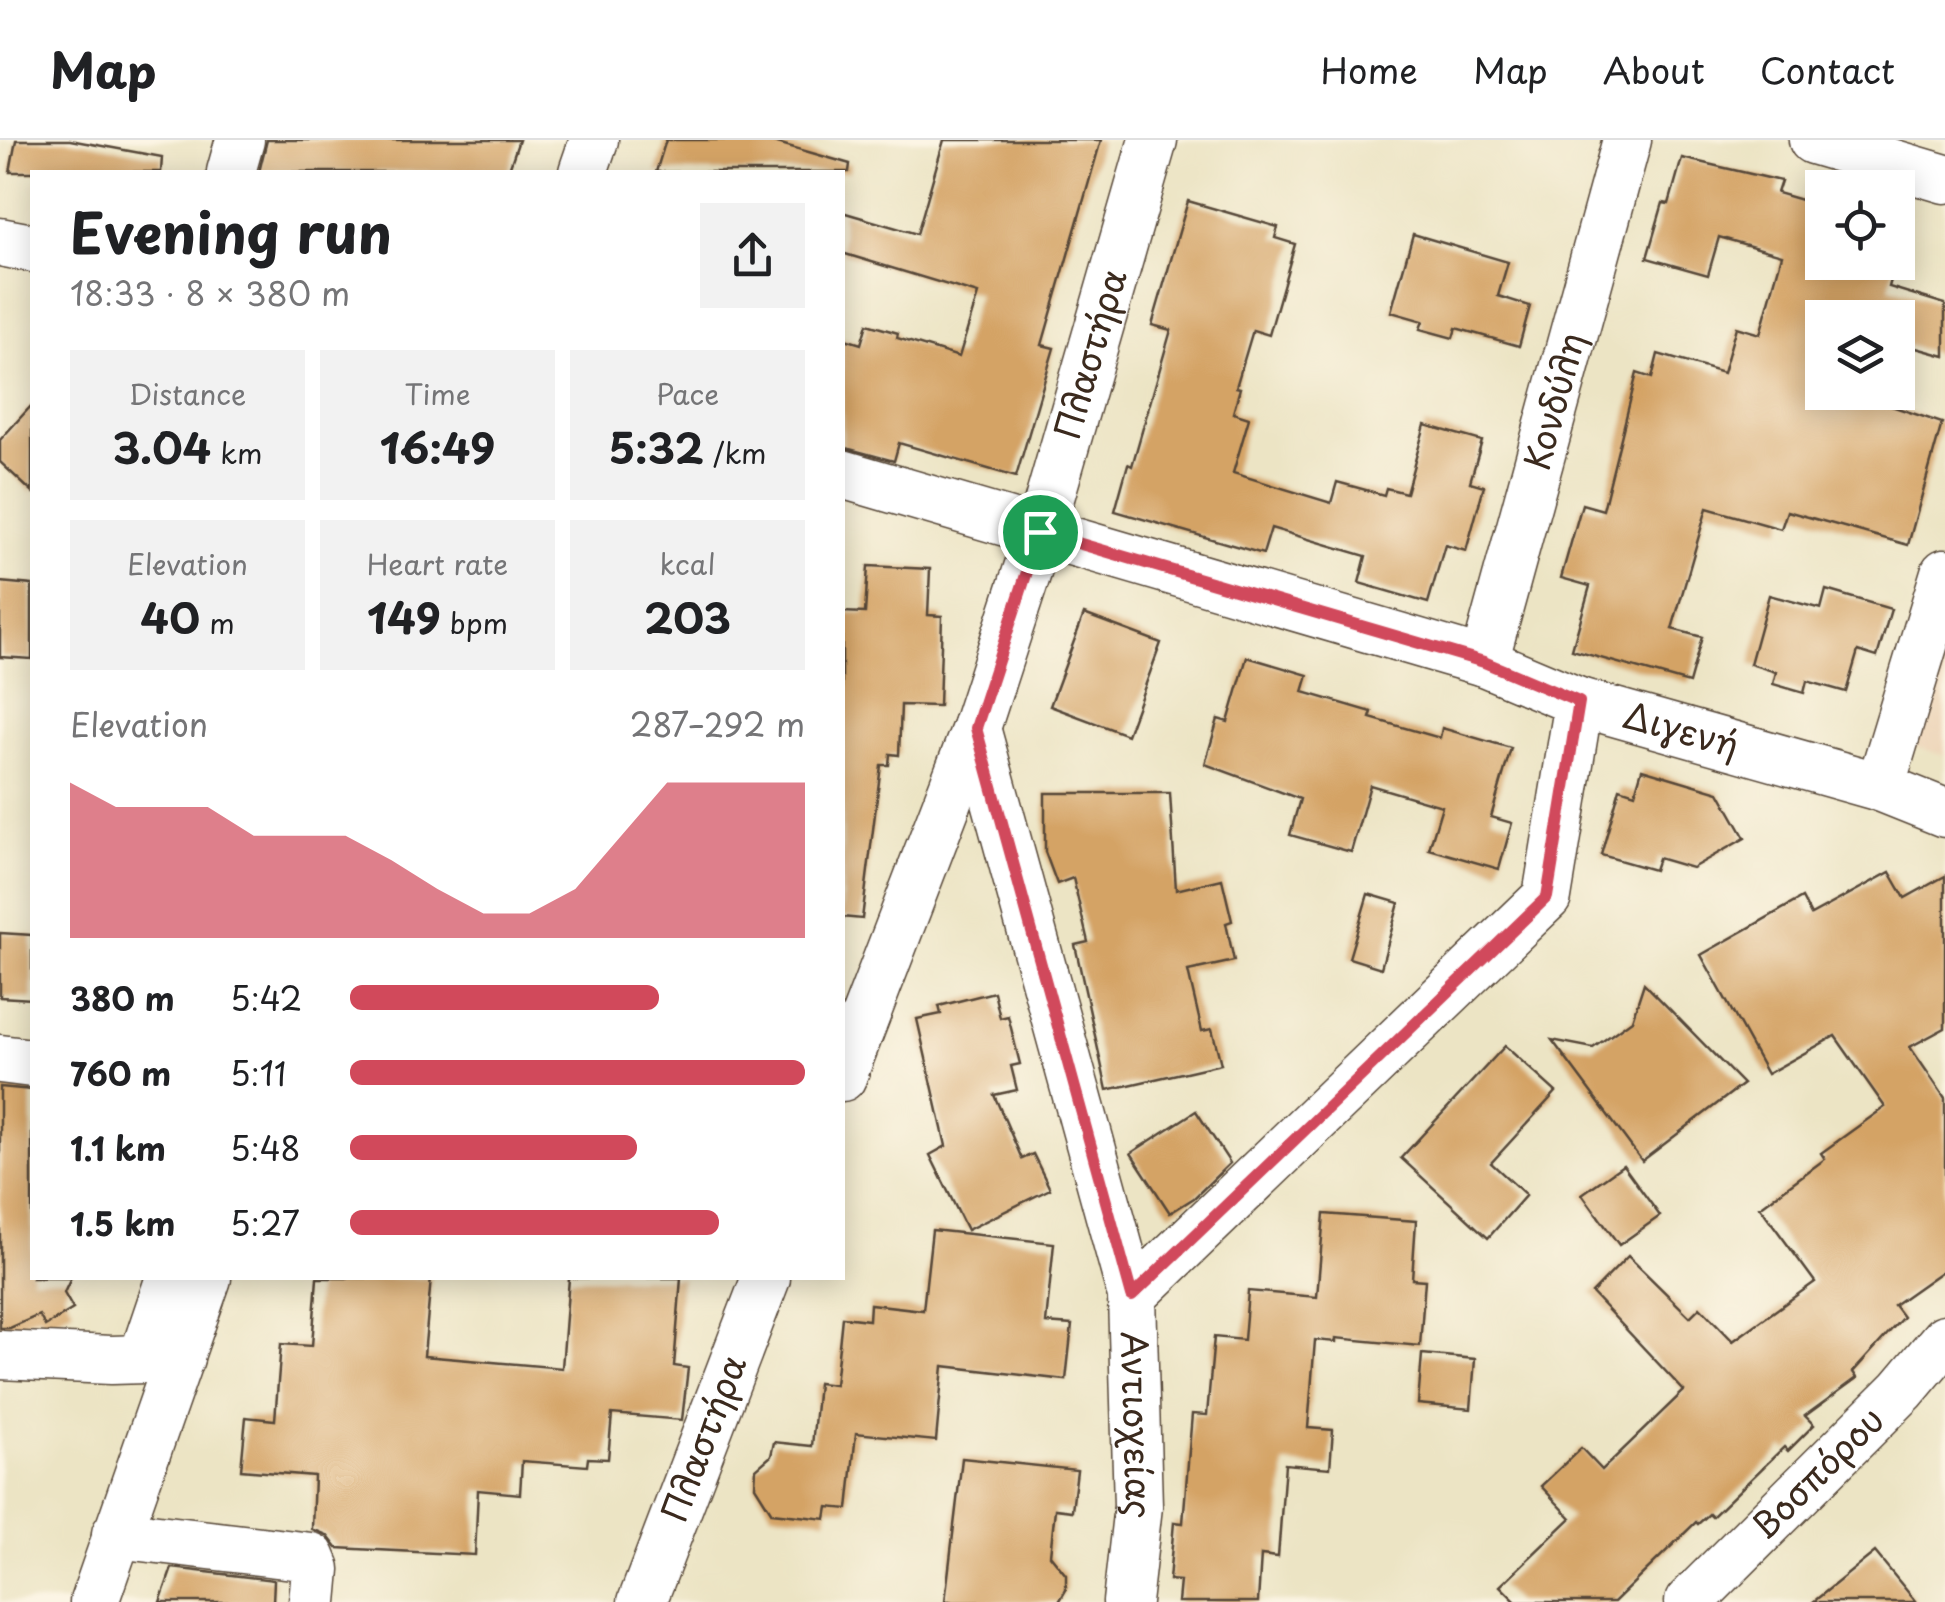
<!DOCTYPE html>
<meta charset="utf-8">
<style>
:root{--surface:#fff;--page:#f2f2f2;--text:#202124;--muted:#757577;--line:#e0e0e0;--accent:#d1495b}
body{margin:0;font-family:"Playpen Sans",sans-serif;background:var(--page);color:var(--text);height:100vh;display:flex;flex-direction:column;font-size:38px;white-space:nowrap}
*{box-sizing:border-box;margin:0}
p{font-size:32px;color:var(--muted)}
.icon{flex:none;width:55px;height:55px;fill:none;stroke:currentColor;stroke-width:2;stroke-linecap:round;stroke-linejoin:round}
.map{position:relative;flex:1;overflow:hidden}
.drawer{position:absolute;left:30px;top:30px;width:815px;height:1110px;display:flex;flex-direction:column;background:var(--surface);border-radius:0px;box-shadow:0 5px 25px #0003}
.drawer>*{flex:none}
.buttons{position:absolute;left:1805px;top:30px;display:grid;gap:20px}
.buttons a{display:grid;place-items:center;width:110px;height:110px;border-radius:0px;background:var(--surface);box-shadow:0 5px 25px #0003;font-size:50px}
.pin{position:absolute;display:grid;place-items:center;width:85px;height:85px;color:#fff;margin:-42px;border:5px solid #fff;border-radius:50%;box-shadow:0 2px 10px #0007}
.round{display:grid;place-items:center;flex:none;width:105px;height:105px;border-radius:0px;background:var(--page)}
.summary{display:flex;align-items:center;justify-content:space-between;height:170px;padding:0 40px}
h1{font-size:55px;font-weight:700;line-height:75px}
.stats{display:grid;grid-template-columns:repeat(3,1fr);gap:15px;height:170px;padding:10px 40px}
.stats div{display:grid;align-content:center;border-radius:0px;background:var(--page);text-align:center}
.stats b{font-size:42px;font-weight:700}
.stats small{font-size:28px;font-weight:400}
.stats p{font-size:28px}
.chart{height:280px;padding:20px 40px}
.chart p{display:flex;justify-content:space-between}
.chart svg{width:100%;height:180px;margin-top:10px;fill:var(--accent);opacity:.7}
ul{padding:0 40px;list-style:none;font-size:32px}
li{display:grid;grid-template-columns:160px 120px 1fr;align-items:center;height:75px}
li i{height:25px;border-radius:12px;background:var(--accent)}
header{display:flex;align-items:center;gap:60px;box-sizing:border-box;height:140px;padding:0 50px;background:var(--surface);border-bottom:2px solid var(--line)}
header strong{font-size:48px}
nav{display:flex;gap:55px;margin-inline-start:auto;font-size:35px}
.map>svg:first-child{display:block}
.built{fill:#eed7bb}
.building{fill:#d4a365}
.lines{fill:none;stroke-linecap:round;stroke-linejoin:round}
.minor-casing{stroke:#564637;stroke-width:51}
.minor{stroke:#fff;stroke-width:48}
.route-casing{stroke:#fff;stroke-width:20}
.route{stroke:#d1495b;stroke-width:12}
.labels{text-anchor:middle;stroke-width:10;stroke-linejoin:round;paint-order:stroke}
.street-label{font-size:35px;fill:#3b2a1e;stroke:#fcf5e5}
</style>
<header>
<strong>Map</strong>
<nav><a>Home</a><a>Map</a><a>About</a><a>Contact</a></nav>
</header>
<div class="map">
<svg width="1945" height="1462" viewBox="0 0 1945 1462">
<rect width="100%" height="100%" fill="#fcf5e5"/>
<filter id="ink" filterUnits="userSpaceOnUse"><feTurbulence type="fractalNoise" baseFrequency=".01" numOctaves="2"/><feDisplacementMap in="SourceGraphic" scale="20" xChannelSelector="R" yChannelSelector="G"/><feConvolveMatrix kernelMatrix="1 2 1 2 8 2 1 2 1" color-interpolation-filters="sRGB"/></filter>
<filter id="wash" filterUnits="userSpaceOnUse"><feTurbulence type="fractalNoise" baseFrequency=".0048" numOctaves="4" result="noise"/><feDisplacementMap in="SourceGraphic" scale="40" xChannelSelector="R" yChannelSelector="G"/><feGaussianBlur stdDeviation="2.25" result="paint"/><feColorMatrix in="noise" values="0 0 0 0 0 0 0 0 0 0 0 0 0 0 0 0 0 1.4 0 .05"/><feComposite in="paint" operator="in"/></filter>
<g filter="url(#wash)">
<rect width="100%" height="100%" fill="#ece4c4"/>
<polygon class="built" points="1945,487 1945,615 1908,605"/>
<g id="blocks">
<g class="building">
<polygon points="16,0 70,0 162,17 161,32 10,32"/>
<polygon points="267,0 519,0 508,32 259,32"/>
<polygon points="666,0 767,0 850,24 849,32 656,32"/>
<polygon points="944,0 1101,0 1042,205 1054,208 1016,337 899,303 894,321 842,307 842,198 861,204 867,184 898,193 897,198 959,217 978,154 842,113 842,72 917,94"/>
<polygon points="1682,18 1781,41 1777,53 1822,66 1822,122 1896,122 1889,147 1945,164 1945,216 1898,203 1898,178 1870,178 1834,167 1831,178 1822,178 1822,252 1850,252 1942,283 1908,405 1787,371 1781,389 1707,368 1672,489 1702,497 1689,543 1572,510 1590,446 1561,438 1582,364 1603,370 1637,233 1652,238 1658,214 1723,233 1736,187 1760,194 1782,115 1719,97 1708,135 1647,118 1663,63 1669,64"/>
<polygon points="1188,61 1278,87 1275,98 1295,104 1269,195 1253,190 1236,247 1240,248 1233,273 1249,278 1233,333 1331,363 1337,342 1384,355 1386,348 1406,353 1425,285 1482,301 1470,342 1484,346 1466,411 1445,405 1428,463 1359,443 1366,416 1271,388 1263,414 1115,371 1128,324 1132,326 1171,190 1152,185"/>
<polygon points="1413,94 1508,122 1498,156 1530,166 1519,206 1456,188 1453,198 1420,189 1423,181 1391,172"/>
<polygon points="32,265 32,352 0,322 0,300"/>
<polygon points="868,426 930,429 928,475 942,476 939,566 901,565 899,615 890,614 889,625 881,625 862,779 842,777 842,472 865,473"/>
<polygon points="0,442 32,445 32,519 0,517"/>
<polygon points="1826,450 1891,469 1877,517 1858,511 1846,552 1807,541 1804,553 1773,544 1776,532 1750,524 1769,455 1821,469"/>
<polygon points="1084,474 1161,503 1127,595 1050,566"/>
<polygon points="1247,517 1308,535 1303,552 1372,572 1370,578 1440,598 1442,588 1511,608 1491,677 1512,683 1499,729 1429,709 1442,666 1370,645 1351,712 1290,695 1300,659 1205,624 1218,579 1228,582"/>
<polygon points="1642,629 1719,652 1745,698 1692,728 1658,718 1654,730 1601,715 1620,648 1635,653"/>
<polygon points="1045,653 1170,653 1176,750 1222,739 1232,781 1226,783 1234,821 1188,831 1202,891 1212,889 1221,924 1107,950 1075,805 1088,802 1073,738 1057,744 1045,712"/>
<polygon points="1890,732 1905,758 1945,736 1945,888 1910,907 1945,958 1945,1129 1894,1165 1903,1177 1853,1232 1857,1238 1805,1276 1814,1285 1788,1311 1784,1307 1712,1377 1709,1374 1698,1384 1696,1382 1614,1462 1516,1462 1500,1446 1571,1378 1541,1346 1581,1308 1602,1330 1684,1251 1592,1153 1628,1116 1690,1177 1700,1167 1733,1201 1815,1142 1760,1067 1825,1019 1821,1013 1885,967 1835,896 1767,934 1701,815 1802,758 1811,775"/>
<polygon points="1368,754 1399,763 1381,828 1349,818"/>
<polygon points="0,793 32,795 32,859 0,857"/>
<polygon points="1644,843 1743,944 1642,1021 1552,900 1593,908 1632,880"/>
<polygon points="994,852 1000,878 1008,876 1020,924 1011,926 1017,950 994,955 1022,1019 1033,1014 1050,1049 967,1090 930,1015 946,1006 917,879 941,874 939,866"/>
<polygon points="1505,906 1556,952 1491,1023 1526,1055 1488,1098 1401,1018"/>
<polygon points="0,947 32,950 32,1138 71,1138 64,1153 73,1169 45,1186 39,1175 10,1188 0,1188"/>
<polygon points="1196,971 1230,1023 1194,1058 1170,1073 1131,1013"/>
<polygon points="1623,1025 1660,1076 1619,1105 1582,1054"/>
<polygon points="1324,1074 1416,1081 1412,1139 1425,1140 1420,1206 1336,1198 1336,1202 1315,1200 1308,1288 1333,1290 1330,1328 1285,1324 1278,1417 1261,1415 1258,1462 1178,1462 1180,1441 1169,1440 1174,1382 1183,1383 1192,1274 1207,1275 1214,1197 1244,1200 1248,1151 1317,1157"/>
<polygon points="932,1090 1054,1103 1046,1183 1072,1185 1066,1240 943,1226 936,1301 856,1293 848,1369 828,1367 826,1379 772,1373 755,1346 756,1329 771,1316 774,1302 812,1306 818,1243 835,1245 842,1177 869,1180 870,1164 923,1170"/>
<polygon points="317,1138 431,1138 424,1216 562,1228 569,1138 681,1138 674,1226 688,1228 682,1280 612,1274 608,1319 588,1318 587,1326 522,1321 520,1354 478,1350 475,1415 337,1408 327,1395 312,1389 314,1336 241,1330 246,1277 275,1280 281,1204 312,1206"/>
<polygon points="1422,1214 1475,1219 1471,1269 1418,1264"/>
<polygon points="962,1318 1077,1330 1072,1371 1055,1369 1050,1415 1066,1435 1066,1450 1059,1462 945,1462"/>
<polygon points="1875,1412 1916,1462 1813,1462"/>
<polygon points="172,1428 274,1440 273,1462 160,1462"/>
</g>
</g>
</g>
<g filter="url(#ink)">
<use href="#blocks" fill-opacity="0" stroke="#564637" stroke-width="2.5"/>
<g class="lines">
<g class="minor-casing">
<g id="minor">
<polyline points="1813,0 1945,39"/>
<polyline points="231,32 240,0"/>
<polyline points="583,32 594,0"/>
<polyline points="0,102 32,108"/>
<path id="s1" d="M842 334 1484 522 1579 562 1880 647 1945 673"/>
<path id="s2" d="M1484 522 1627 0"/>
<path id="s3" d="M976 588 1132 1156 1138 1366 1127 1462"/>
<polyline points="1880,647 1945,433"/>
<polyline points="0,919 32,923"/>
<path id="s4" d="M842 937 976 588 1040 392 1153 0"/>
<polyline points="1132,1156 1547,757 1579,562"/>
<polyline points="0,1215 111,1220 180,1218"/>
<polyline points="143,1218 170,1138"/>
<polyline points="116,1394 311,1417 316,1429 313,1462"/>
<polyline points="94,1462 207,1138"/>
<path id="s5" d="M642 1462 766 1138"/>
<path id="s6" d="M1689 1462 1902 1250 1945 1199"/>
</g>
</g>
<use href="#minor" class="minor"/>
</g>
</g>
<g class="lines" filter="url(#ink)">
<g class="route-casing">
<polygon id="route" points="1040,392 1484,522 1579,562 1547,757 1132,1156 976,588"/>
</g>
<use href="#route" class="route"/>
</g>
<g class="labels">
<g class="street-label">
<text dy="12" stroke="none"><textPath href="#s4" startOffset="765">Πλαστήρα</textPath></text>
<text dy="12" stroke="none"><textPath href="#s2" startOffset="270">Κονδύλη</textPath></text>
<text dy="12" stroke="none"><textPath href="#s1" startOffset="878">Διγενή</textPath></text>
<text dy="12" stroke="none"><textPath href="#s3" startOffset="718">Αντιοχείας</textPath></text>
<text dy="12" stroke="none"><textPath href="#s5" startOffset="175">Πλαστήρα</textPath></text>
<text dy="12" stroke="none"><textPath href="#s6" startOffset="182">Βοσπόρου</textPath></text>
</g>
</g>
</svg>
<div class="buttons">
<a><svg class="icon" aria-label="locate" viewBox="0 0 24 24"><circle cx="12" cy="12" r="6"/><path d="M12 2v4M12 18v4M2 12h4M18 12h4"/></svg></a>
<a><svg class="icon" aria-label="layers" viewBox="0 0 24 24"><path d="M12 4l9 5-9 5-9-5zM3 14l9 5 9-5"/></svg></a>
</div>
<div class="pin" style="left:1040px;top:392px;background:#1e9e55"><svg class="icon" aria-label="arrive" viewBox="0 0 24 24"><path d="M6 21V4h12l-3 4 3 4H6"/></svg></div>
<section class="drawer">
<div class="summary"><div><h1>Evening run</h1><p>18:33 · 8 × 380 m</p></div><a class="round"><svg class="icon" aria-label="share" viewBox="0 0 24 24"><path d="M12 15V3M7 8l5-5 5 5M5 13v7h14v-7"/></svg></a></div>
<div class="stats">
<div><p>Distance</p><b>3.04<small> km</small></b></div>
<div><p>Time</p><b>16:49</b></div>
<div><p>Pace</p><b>5:32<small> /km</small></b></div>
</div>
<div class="stats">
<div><p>Elevation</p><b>40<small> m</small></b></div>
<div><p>Heart rate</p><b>149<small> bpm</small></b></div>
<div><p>kcal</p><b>203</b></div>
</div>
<div class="chart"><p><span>Elevation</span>287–292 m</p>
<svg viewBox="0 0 160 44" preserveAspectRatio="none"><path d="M0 44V6L10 12L20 12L30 12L40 19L50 19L60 19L70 25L80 32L90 38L100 38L110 32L120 19L130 6L140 6L150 6L160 6V44z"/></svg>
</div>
<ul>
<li><b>380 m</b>5:42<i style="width:68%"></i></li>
<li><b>760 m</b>5:11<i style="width:100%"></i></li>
<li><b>1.1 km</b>5:48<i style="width:63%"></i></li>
<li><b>1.5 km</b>5:27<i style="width:81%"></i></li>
</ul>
</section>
</div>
